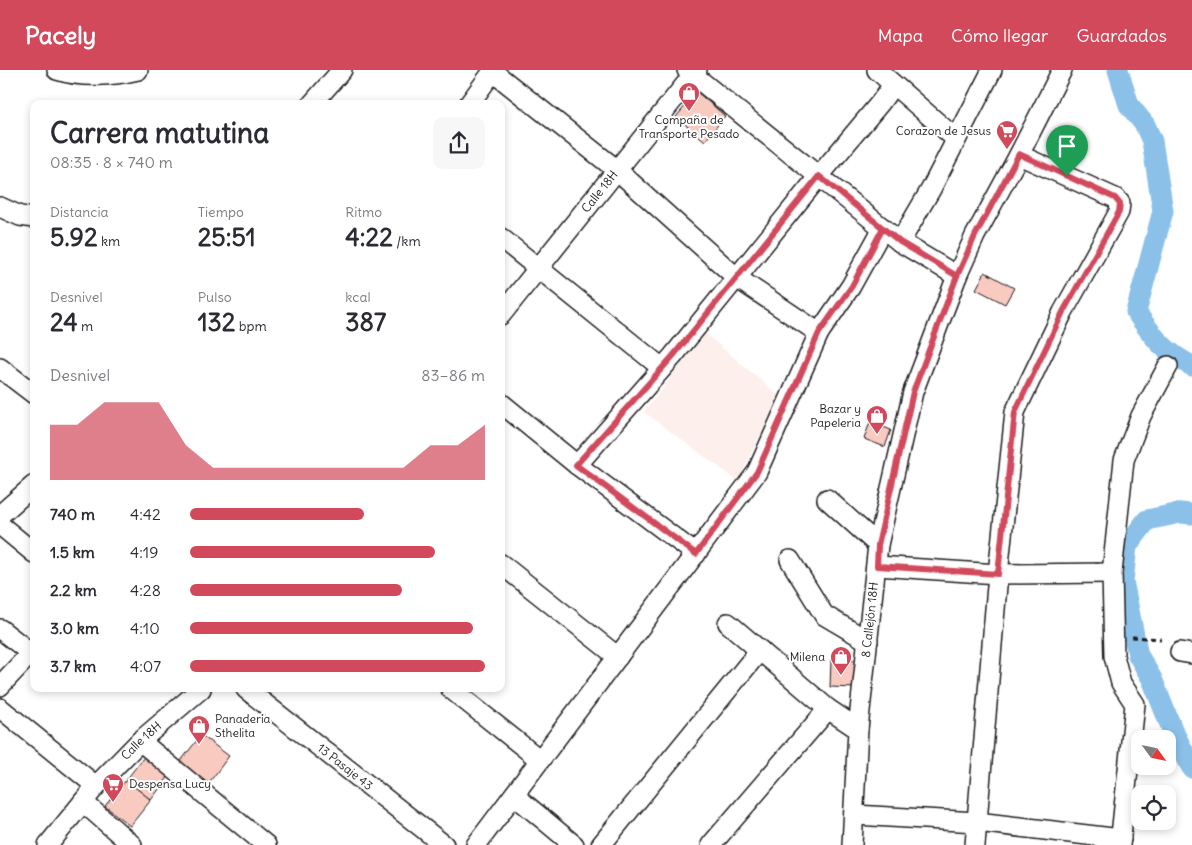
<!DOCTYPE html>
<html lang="es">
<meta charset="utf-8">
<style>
:root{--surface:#fff;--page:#f7f7f7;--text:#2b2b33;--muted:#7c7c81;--accent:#d1495b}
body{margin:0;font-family:Delius,sans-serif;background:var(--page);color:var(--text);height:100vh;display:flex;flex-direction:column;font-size:19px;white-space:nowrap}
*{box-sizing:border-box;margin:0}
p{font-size:16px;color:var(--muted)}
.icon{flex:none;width:28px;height:28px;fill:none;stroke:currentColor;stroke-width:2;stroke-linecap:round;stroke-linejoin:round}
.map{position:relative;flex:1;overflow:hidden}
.side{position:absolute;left:30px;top:30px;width:475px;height:592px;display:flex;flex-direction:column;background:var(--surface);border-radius:10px;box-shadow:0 2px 8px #0003}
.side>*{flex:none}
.needle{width:32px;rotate:123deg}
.controls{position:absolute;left:1131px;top:660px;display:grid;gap:10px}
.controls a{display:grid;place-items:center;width:45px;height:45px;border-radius:10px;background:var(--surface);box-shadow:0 2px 8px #0003;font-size:25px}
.pin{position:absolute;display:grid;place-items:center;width:42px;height:42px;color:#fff;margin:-51px -21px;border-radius:50% 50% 50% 0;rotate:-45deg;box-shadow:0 0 5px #0007}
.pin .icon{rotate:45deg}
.round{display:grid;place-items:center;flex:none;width:52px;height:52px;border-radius:10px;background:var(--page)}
.head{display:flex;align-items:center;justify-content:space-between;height:85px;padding:0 20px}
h1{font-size:28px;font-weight:700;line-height:38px}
.figures{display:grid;grid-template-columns:repeat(3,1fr);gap:8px;height:85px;padding:5px 20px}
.figures div{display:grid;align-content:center}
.figures b{font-size:25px;font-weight:700}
.figures small{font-size:14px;font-weight:400}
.figures p{font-size:14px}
.chart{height:140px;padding:10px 20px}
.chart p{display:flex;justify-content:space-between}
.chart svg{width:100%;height:90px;margin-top:5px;fill:var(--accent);opacity:.7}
ul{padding:0 20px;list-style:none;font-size:16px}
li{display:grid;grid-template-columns:80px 60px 1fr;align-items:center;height:38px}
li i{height:12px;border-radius:6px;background:var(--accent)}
header{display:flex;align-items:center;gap:30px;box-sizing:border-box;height:70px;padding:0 25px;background:var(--accent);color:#fff}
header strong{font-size:24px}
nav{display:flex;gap:28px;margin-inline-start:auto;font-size:18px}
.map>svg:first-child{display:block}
.built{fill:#fdefec}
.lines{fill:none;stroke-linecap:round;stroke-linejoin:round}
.canal{stroke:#8bc1e9;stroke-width:21}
.building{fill:#f9cac0;stroke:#1c1c1c}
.minor-casing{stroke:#1c1c1c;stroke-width:22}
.path{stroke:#1c1c1c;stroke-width:3;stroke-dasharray:5 4;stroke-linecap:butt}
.minor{stroke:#fff;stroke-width:19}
.route-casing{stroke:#fff;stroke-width:10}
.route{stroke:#d1495b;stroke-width:6}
.labels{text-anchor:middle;stroke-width:4;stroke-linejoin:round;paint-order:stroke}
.poi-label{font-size:12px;fill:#1c1c1c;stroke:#fff;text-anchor:end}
.street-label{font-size:12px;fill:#1c1c1c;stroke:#fff}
</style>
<header>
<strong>Pacely</strong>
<nav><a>Mapa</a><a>Cómo llegar</a><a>Guardados</a></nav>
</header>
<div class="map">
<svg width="1192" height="775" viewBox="0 0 1192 775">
<rect width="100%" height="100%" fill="#fff"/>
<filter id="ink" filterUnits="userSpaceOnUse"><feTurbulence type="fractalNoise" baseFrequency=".02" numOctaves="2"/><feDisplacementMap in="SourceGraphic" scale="10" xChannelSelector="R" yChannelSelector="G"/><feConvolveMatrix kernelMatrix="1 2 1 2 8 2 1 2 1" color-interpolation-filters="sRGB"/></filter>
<g filter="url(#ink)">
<polygon class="built" points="705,263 779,326 738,411 644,342"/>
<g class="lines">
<g class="canal">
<path d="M1118 0 1129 35 1145 55 1152 71 1163 141 1136 242C1154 268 1163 281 1192 296"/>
<polyline points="1192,444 1180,443 1147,450 1127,476 1123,511 1138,585 1152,609 1172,659 1192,698"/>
</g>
</g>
<g class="building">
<polygon points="697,22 725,46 705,71 676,47"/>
<polygon points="985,202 1014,218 1005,234 976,219"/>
<polygon points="870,352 891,360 885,377 864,369"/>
<polygon points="831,589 856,590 855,618 830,617"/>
<polygon points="201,665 229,686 208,714 180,692"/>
<polygon points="144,687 169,706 151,730 126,710"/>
<polygon points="126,710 151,730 130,756 105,736"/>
</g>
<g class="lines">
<g class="minor-casing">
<g id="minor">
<path d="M57 0C81 8 113 6 138 0"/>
<polyline points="687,0 900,172 957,206"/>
<polyline points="877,0 956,69"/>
<polyline points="493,2 617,100 737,208 819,263"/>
<polyline points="312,34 342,0"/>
<polyline points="469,34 494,0"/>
<polyline points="0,137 20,146 34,148"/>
<polyline points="501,168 662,298"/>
<polyline points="900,172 931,119 992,0"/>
<path id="s1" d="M501 245 697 0"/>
<polyline points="0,298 34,324"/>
<polyline points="501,333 577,395 696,484"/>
<polyline points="577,395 673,286 819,106 880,33 893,15"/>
<polyline points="827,429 878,475"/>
<polyline points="0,445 34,415"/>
<polyline points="0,455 34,483"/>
<polyline points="790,490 824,545 868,571"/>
<polyline points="501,494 618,587"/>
<polyline points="877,496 998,504 1112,503"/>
<polyline points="728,553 828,639 858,659"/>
<polyline points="0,559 31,583"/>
<polyline points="1180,582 1192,584"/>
<polyline points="0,616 34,580"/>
<path id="s2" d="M246 619 444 775"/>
<polyline points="451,619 540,690"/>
<polyline points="0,638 96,716"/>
<polyline points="140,671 266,775"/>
<polyline points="514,725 574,775"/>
<polyline points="83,732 132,775"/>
<polyline points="855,745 977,752 1121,769"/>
<path id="s3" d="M48 775 96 716 140 671 201 619"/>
<polyline points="476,775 757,402 819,263 851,216 883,158"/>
<polyline points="601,775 760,580"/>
<polyline points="711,775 828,639"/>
<path id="s4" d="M852 775 858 659 878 475 913 322 957 206 975 166 1019 85 1062 0"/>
<polyline points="975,775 998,504 1015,342 1063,242 1119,142 1120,133 1115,128 1019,85"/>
<polyline points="1120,775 1135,634 1121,613 1114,586 1112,503 1124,390 1141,346 1168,296"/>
</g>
</g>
<polyline class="path" points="1132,567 1161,569"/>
<use href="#minor" class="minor"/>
</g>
</g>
<g class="lines" filter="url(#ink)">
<g class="route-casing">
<polyline id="route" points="1067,106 1019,84 975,166 957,206 900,172 819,106 673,286 576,395 696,484 757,402 819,263 852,216 883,158 900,172 957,206 913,322 878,475 877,496 998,504 1015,342 1063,242 1119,142 1120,134 1115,128 1067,106"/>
</g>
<use href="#route" class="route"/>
</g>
<defs>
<g id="shop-pin" transform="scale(1.125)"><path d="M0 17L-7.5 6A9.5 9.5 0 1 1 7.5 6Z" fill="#d1495b" stroke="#fff"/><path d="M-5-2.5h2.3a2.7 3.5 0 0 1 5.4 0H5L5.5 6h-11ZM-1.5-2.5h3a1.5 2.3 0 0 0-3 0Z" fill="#fff"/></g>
<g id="supermarket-pin" transform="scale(1.125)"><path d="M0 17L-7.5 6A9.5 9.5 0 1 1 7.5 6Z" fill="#d1495b" stroke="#fff"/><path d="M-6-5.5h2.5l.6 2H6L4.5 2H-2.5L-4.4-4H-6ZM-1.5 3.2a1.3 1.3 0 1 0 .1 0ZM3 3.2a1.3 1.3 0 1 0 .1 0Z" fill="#fff"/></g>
</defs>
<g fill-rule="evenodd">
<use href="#shop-pin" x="689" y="23"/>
<use href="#supermarket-pin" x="1007" y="61"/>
<use href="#shop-pin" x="877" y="346"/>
<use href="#shop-pin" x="841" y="587"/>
<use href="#shop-pin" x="199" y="656"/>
<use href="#supermarket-pin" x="113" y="714"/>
</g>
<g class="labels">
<g class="poi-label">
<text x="689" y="54" text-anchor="middle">Compaña de<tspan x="689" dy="14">Transporte Pesado</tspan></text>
<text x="991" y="65">Corazon de Jesus</text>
<text x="861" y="343">Bazar y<tspan x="861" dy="14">Papeleria</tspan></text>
<text x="825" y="591">Milena</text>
<text x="215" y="653" text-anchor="start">Panadería<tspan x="215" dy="14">Sthelita</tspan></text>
<text x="129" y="718" text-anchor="start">Despensa Lucy</text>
</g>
<g class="street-label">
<text dy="4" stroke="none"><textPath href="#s1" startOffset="158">Calle 18H</textPath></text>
<text dy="4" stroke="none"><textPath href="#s4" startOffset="226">8 Callejón 18H</textPath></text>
<text dy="4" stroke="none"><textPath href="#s3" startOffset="140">Calle 18H</textPath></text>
<text dy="4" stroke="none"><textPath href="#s2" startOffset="126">13 Pasaje 43</textPath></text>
</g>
</g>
</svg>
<div class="controls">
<a><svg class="needle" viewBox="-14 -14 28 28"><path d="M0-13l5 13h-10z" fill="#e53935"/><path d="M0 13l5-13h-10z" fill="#7c7c81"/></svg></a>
<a><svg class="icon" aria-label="locate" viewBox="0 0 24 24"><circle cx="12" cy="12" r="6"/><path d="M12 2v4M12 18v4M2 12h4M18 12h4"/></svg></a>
</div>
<div class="pin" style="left:1067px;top:106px;background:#1e9e55"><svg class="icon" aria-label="arrive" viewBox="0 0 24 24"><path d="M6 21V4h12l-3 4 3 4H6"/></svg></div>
<section class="side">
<div class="head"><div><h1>Carrera matutina</h1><p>08:35 · 8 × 740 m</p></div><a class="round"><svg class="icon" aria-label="share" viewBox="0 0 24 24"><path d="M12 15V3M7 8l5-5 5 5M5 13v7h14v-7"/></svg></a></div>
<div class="figures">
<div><p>Distancia</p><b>5.92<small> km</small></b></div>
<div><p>Tiempo</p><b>25:51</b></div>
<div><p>Ritmo</p><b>4:22<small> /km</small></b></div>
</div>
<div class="figures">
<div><p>Desnivel</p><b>24<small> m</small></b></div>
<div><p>Pulso</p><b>132<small> bpm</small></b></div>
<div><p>kcal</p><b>387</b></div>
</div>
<div class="chart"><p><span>Desnivel</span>83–86 m</p>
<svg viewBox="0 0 160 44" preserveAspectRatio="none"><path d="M0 44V17L10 17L20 6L30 6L40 6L50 27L60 38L70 38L80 38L90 38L100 38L110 38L120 38L130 38L140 27L150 27L160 17V44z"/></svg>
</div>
<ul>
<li><b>740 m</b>4:42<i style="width:59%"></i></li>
<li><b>1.5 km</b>4:19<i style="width:83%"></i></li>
<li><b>2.2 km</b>4:28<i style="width:72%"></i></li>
<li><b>3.0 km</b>4:10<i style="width:96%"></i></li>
<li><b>3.7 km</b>4:07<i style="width:100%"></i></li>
</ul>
</section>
</div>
